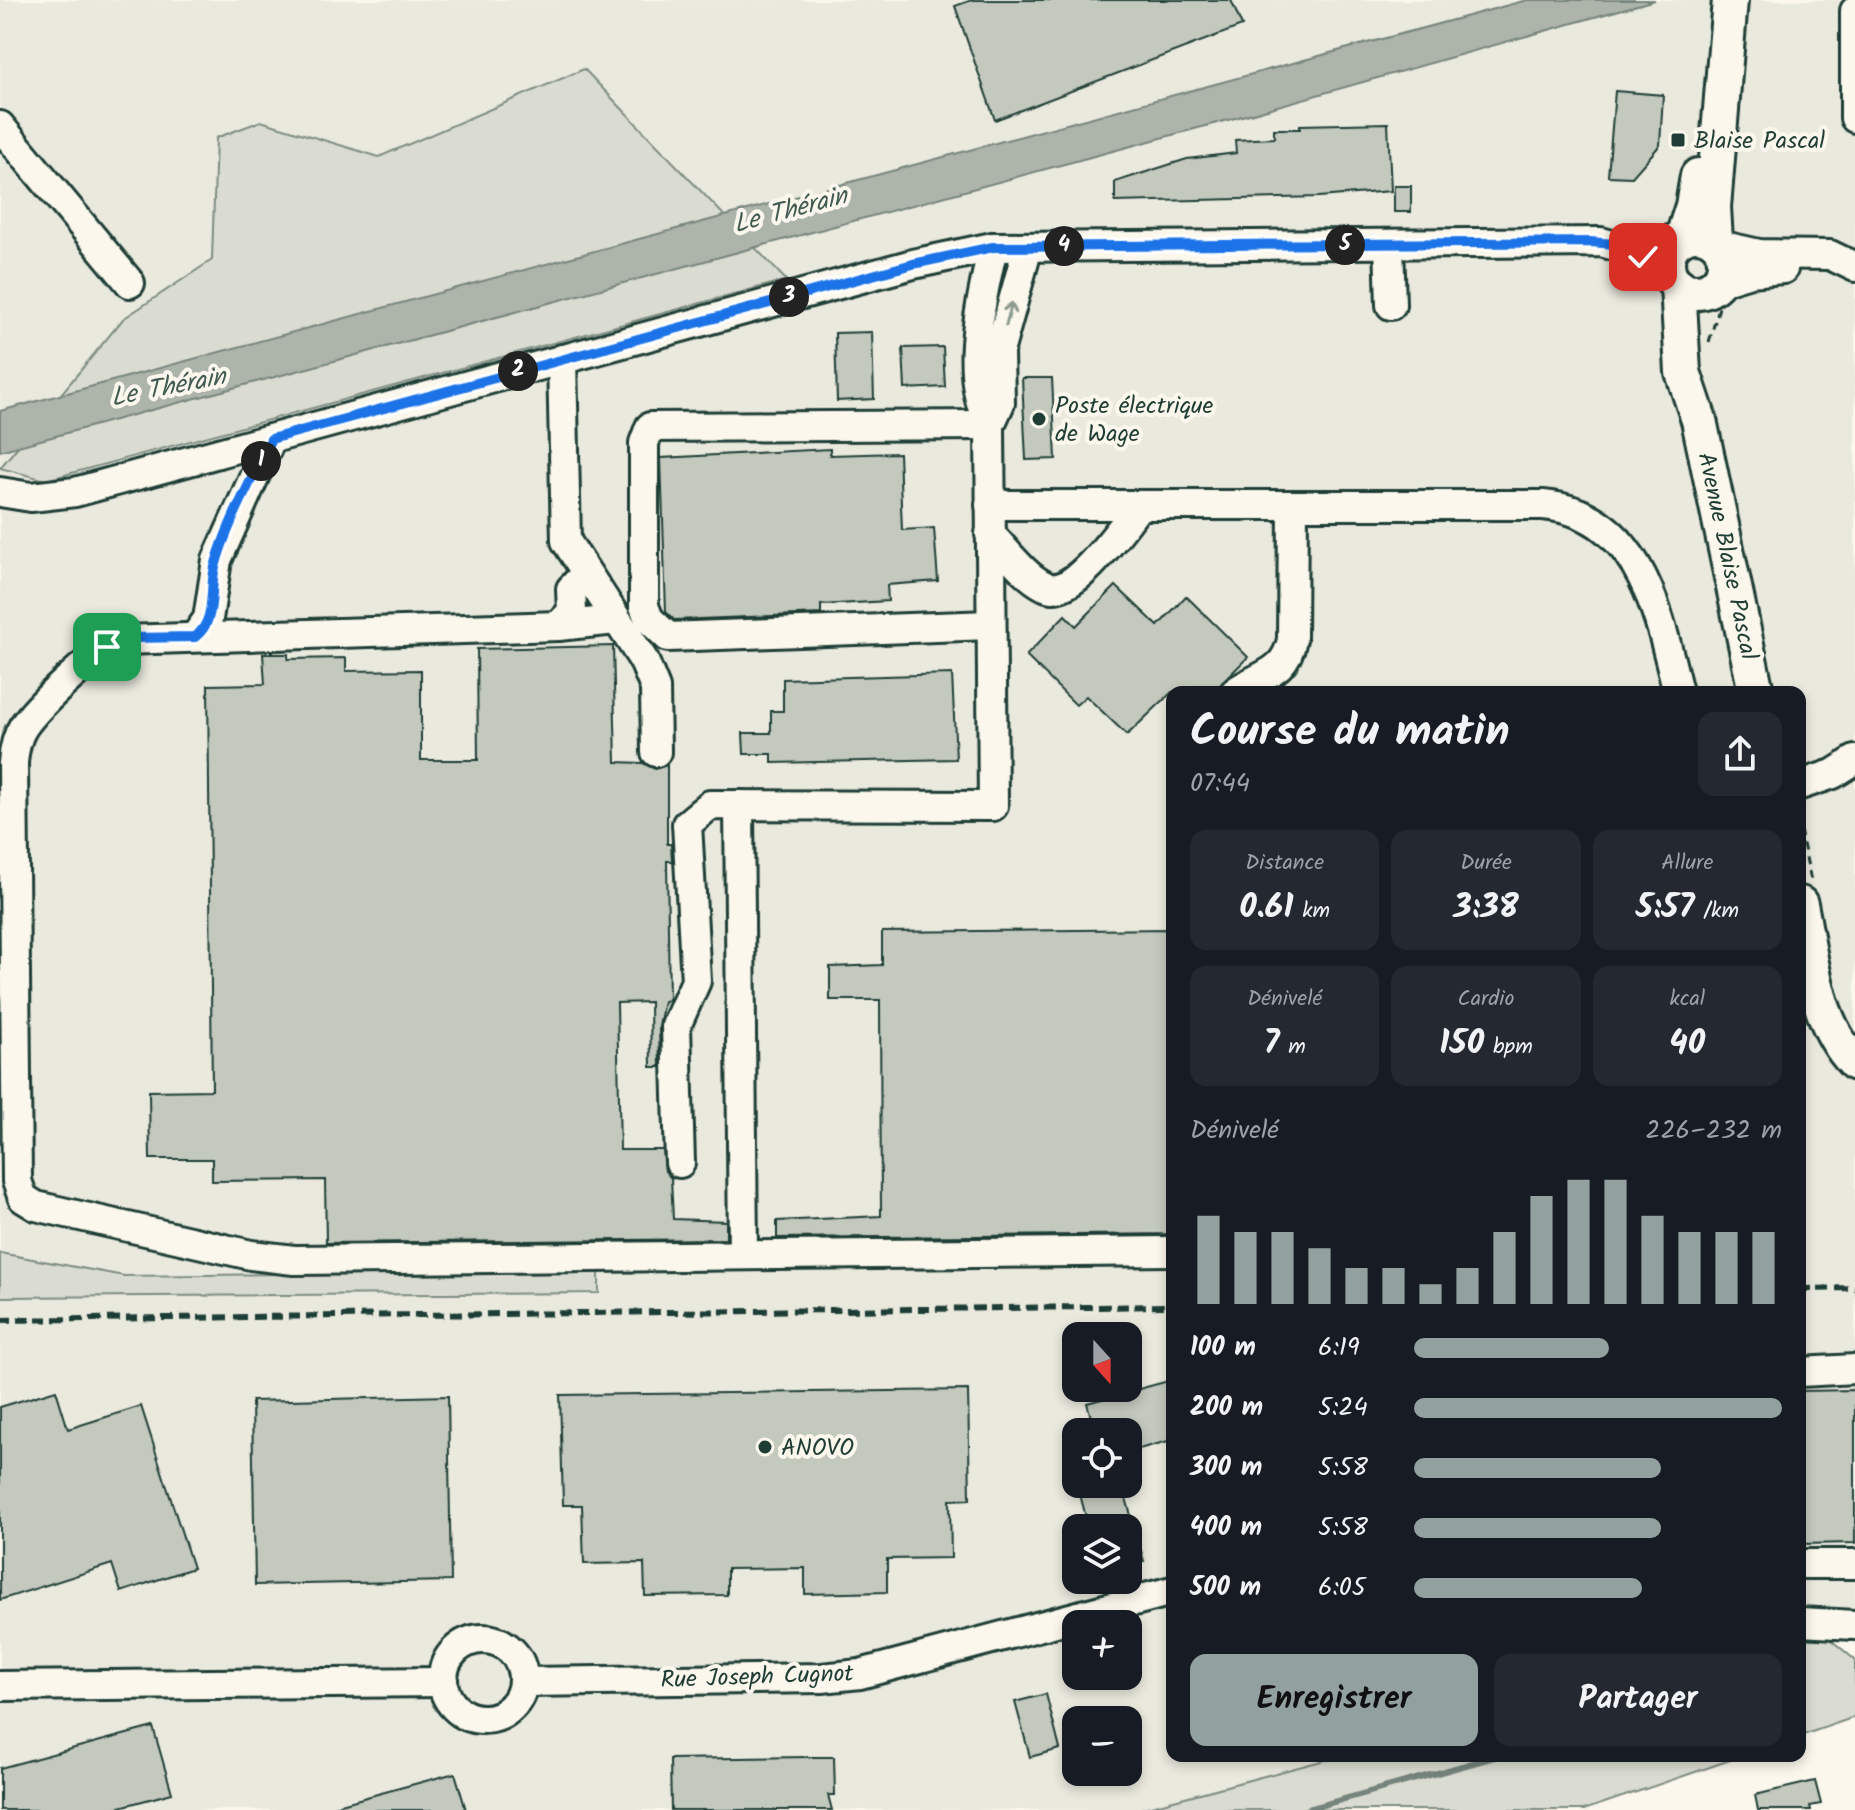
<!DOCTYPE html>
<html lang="fr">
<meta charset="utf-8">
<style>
:root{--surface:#171b24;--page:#242831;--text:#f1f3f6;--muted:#9ea1a6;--accent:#92a19f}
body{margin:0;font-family:Kalam,sans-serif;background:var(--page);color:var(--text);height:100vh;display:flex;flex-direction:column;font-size:30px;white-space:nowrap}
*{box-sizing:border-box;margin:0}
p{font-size:26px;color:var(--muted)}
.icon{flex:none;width:44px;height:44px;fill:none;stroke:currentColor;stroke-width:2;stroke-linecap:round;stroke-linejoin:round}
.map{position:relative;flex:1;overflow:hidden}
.side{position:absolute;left:1166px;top:686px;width:640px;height:1076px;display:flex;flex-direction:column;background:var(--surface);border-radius:16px;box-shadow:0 4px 12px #0003}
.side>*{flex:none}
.needle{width:52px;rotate:159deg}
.fabs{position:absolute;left:1062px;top:1322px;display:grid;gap:16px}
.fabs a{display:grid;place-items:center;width:80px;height:80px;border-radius:16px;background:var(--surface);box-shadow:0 4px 12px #0003;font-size:40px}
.pin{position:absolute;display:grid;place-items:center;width:68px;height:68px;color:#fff;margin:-34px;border-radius:16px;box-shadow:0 4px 12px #0006}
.km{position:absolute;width:40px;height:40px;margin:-20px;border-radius:50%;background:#222;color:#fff;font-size:22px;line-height:40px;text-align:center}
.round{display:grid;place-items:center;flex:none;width:84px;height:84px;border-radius:16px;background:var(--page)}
.overview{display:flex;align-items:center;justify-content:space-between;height:136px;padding:0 24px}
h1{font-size:44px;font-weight:700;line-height:60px}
.stats{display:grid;grid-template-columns:repeat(3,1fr);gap:12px;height:136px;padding:8px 24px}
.stats div{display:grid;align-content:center;border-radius:16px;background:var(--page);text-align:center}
.stats b{font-size:34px;font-weight:700}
.stats small{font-size:22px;font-weight:400}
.stats p{font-size:22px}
.chart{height:224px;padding:16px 24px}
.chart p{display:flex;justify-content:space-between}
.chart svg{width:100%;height:144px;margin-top:8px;stroke:var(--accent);stroke-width:6}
.button{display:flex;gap:16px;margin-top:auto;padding:16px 24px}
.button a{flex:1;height:92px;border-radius:16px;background:var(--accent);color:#111;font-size:32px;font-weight:700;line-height:92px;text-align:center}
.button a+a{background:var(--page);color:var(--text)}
ul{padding:0 24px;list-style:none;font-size:26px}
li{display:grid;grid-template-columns:128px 96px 1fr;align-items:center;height:60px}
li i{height:20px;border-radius:10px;background:var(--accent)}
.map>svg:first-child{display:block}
.built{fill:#eae9de;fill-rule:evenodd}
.green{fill:#dbdcd1;stroke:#7d8c82;stroke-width:2}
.water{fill:#adb4aa;stroke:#74847b;stroke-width:2}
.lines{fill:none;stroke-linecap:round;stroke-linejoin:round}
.stream{stroke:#74847b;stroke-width:6}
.building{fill:#c4c9be;stroke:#1f3d34;stroke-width:2}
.minor-casing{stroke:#1f3d34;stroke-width:34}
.major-casing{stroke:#1f3d34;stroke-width:40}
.path{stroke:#1f3d34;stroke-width:3;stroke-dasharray:8 6;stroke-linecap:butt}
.minor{stroke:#fbf7ec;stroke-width:28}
.major{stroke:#fbf7ec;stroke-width:34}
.rail{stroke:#1f3d34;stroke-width:6;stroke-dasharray:12 6;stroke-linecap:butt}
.oneway{stroke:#8d9a90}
.route-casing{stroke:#fff;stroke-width:16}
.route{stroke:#1a73e8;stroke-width:10}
.poi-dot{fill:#1f3d34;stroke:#fbf7ec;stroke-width:3}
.labels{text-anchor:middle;stroke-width:8;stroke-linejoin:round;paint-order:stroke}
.poi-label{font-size:24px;fill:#1f3d34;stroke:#fbf7ec;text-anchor:start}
.street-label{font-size:24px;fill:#1f3d34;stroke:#fbf7ec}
.water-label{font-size:26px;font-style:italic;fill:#425b52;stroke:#fbf7ec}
</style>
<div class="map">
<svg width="1855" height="1810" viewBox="0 0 1855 1810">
<rect width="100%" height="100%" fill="#fbf7ec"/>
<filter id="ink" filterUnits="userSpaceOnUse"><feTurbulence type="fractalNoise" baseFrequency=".0125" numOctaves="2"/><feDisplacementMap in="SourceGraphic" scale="16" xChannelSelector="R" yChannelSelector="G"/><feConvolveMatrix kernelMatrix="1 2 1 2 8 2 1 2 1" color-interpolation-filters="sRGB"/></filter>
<g filter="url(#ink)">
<path class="built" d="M0 0H1855V1634L1823 1633 1800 1639V692H1172V1756H1340L1136 1810H0ZM1076 1336H1128V1388H1076ZM1076 1432H1128V1484H1076ZM1076 1528H1128V1580H1076ZM1076 1624H1128V1676H1076ZM1076 1720H1128V1772H1076Z"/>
<g class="green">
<polygon points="584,69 786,280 46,480 0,468 123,319 212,260 216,138 261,121 379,157"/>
<polygon points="0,1253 124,1276 599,1270 599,1293 0,1297"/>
<polygon points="1823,1633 1855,1660 1855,1717 1800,1736 1800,1639"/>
<polygon points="1340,1756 1742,1756 1584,1810 1136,1810"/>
</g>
<polygon class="water" points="1527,0 1655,0 1228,120 0,451 0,411"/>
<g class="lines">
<g class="stream">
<polyline points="1800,1672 1803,1671"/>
<polyline points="1305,1810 1498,1756"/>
</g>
</g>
<g class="building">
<polygon points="972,0 1231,0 1242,26 995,120 955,6"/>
<polygon points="1615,91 1663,95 1660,145 1632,177 1608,176"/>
<polygon points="1388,123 1391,191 1319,197 1115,202 1115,182 1187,159 1236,153 1235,140 1274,138 1274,129 1300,129 1300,125"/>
<rect x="1394" y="186" width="17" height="26"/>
<polygon points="872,332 874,399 837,401 835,333"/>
<polygon points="943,347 945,387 905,389 903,348"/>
<polygon points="1022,378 1052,378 1056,459 1026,460"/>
<polygon points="830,449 830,455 899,453 902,530 934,528 938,581 887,585 888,601 821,605 821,614 674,620 666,612 661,458"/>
<polygon points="1116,586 1158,626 1186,596 1248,657 1213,692 1172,692 1127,735 1086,696 1076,705 1026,656 1065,615 1076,626"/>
<polygon points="613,646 616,762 643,763 655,769 667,765 667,844 671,844 672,861 667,861 669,1000 664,1001 659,1026 660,1067 651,1067 650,1002 617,1003 620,1150 663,1150 665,1171 671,1178 673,1219 726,1221 726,1239 326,1243 325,1180 212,1181 212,1159 150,1159 149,1091 212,1090 208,685 265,684 263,654 288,654 288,659 346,658 346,671 421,670 421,760 478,760 477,649"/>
<polygon points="952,674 956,759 772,763 772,754 744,754 743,733 771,733 771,711 783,711 783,679"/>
<polygon points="1172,929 1172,1234 777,1238 777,1221 881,1216 880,1000 830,1000 830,967 882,965 882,932"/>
<polygon points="1172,1380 1172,1440 1128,1452 1128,1432 1095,1432 1087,1403"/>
<polygon points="56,1390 68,1429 141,1406 193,1568 121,1592 112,1564 0,1600 0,1407"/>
<polygon points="968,1390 970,1499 950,1500 951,1558 887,1559 887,1592 805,1594 805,1568 727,1569 727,1595 645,1596 644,1563 584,1564 582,1505 563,1505 560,1395"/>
<polygon points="1855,1390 1855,1543 1800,1544 1800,1391"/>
<polygon points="448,1396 451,1581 255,1585 252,1401"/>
<polygon points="1103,1484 1122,1484 1144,1561 1128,1566 1128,1528 1089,1528 1079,1491"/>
<polygon points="1046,1694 1060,1749 1030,1757 1015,1702"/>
<polygon points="153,1727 172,1793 109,1810 0,1810 0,1768"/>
<polygon points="809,1757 834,1757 835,1795 828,1795 832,1810 671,1810 670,1759"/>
<polygon points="455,1773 466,1810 337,1810 337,1805"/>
<polygon points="1815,1781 1821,1804 1810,1806 1811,1810 1758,1810 1755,1795"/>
</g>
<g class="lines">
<g class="minor-casing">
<g id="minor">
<polyline points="1855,11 1855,118"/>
<polyline points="0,126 130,283"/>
<polyline points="1389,244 1391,305"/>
<polyline points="1719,245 1759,254 1830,255 1855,267"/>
<polyline points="1621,246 1680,239"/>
<polyline points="1717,282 1750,272 1783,269"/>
<polyline points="562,359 566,541 644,661 655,688 656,752"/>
<polyline points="990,425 650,427 644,443 644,606 649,619 668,637 991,625"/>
<path d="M990 425C962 375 981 301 993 247"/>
<polyline points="0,492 31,497 75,492 913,264 993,247 1601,242 1633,251 1673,279"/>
<path d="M990 505H1543C1641 513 1659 616 1678 692"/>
<path d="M990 534C1006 550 1024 576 1045 586 1073 601 1122 526 1140 505"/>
<path d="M616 620 558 626 123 640C99 647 38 705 23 727 16 738 14 750 13 763L17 1181 23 1198 36 1206 251 1255 294 1260 1172 1251"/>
<polyline points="558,626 572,612 571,589 586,573"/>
<polyline points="195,637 208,619 217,560 271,439"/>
<path d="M1235 692C1260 674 1286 674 1292 639L1293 506"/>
<polyline points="1800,785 1833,774 1855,760"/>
<polyline points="739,805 743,1255"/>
<polyline points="680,1163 676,1026 696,981 687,824 710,805 993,806 990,425 1000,403 999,352 1028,247"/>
<polyline points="1800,1372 1855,1369"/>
<polyline points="1800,1564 1855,1564"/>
<polyline points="1800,1622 1855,1625"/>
<circle cx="483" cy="1679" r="40"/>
<polyline points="523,1682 822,1678 860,1674 1172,1591"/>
<polyline points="0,1686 443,1682"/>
</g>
</g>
<g class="major-casing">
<g id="major">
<circle cx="1696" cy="263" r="29"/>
<polyline points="1683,237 1693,206 1698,176"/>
<polyline points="1715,241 1713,207 1730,0"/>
<polyline points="1678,285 1683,372 1699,420 1756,692"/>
<path d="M1800 904C1811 959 1815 1021 1855 1063"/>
</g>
</g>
<g class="path">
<polyline points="1709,342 1720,304"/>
<polyline points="1800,830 1811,881"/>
</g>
<use href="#minor" class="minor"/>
<use href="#major" class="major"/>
<g class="rail">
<polyline points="1800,1289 1855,1288"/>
<polyline points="0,1320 1172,1306"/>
</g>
</g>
<defs><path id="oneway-shaft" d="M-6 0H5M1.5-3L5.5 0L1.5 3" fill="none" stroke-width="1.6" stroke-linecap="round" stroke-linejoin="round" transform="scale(2)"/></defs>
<use class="oneway" href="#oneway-shaft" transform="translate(1009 314) rotate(-75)"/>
</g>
<g class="lines" filter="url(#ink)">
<g class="route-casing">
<path id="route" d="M107 647 131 638 195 637C217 620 209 591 215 567 226 525 253 478 271 439L913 264 993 247 1590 242 1615 244 1643 257"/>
</g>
<use href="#route" class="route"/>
</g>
<g class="poi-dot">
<rect x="1670" y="132" width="16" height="16" rx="4"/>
<circle cx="1039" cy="419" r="8"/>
<circle cx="765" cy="1447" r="8"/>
</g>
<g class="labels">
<g class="poi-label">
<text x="1694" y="148">Blaise Pascal</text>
<text x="1055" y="413">Poste électrique<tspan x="1055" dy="28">de Wage</tspan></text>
<text x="781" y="1455">ANOVO</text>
</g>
<g class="street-label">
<text transform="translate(1728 556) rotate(78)" y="8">Avenue Blaise Pascal</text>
<text transform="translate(757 1676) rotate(-2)" y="8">Rue Joseph Cugnot</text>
</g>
<g class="water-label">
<text transform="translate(790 209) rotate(-15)" y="9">Le Thérain</text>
<text transform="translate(168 386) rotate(-11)" y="9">Le Thérain</text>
</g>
</g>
</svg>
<div class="fabs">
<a><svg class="needle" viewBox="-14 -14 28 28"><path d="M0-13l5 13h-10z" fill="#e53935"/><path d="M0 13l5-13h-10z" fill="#9ea1a6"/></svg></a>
<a><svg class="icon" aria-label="locate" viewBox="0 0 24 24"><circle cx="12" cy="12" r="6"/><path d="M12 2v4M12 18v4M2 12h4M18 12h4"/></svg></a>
<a><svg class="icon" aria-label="layers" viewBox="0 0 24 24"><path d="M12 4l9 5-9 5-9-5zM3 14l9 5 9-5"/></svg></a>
<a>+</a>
<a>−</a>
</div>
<div class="pin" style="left:107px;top:647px;background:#1e9e55"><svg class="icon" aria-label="arrive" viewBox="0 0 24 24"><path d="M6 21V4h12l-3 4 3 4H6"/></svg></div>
<div class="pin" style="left:1643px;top:257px;background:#d93025"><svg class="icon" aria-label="check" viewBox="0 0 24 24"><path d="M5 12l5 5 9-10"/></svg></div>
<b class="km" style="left:261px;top:461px">1</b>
<b class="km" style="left:518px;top:371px">2</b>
<b class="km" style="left:789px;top:297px">3</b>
<b class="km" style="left:1064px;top:246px">4</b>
<b class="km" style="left:1345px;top:245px">5</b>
<section class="side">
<div class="overview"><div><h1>Course du matin</h1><p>07:44</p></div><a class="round"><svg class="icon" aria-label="share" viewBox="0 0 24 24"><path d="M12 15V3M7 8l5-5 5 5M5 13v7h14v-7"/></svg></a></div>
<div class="stats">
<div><p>Distance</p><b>0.61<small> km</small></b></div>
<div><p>Durée</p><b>3:38</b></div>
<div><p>Allure</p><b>5:57<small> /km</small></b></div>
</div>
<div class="stats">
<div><p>Dénivelé</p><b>7<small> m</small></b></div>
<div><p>Cardio</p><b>150<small> bpm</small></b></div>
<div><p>kcal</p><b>40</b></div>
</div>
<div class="chart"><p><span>Dénivelé</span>226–232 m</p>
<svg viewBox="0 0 160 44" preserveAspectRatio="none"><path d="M5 44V17M15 44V22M25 44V22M35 44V27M45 44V33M55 44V33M65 44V38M75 44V33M85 44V22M95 44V11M105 44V6M115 44V6M125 44V17M135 44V22M145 44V22M155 44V22"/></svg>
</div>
<ul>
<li><b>100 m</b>6:19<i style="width:53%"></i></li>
<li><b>200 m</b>5:24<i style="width:100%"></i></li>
<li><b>300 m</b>5:58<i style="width:67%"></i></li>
<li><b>400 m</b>5:58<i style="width:67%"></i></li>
<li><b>500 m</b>6:05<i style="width:62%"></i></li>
</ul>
<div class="button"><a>Enregistrer</a><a>Partager</a></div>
</section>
</div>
